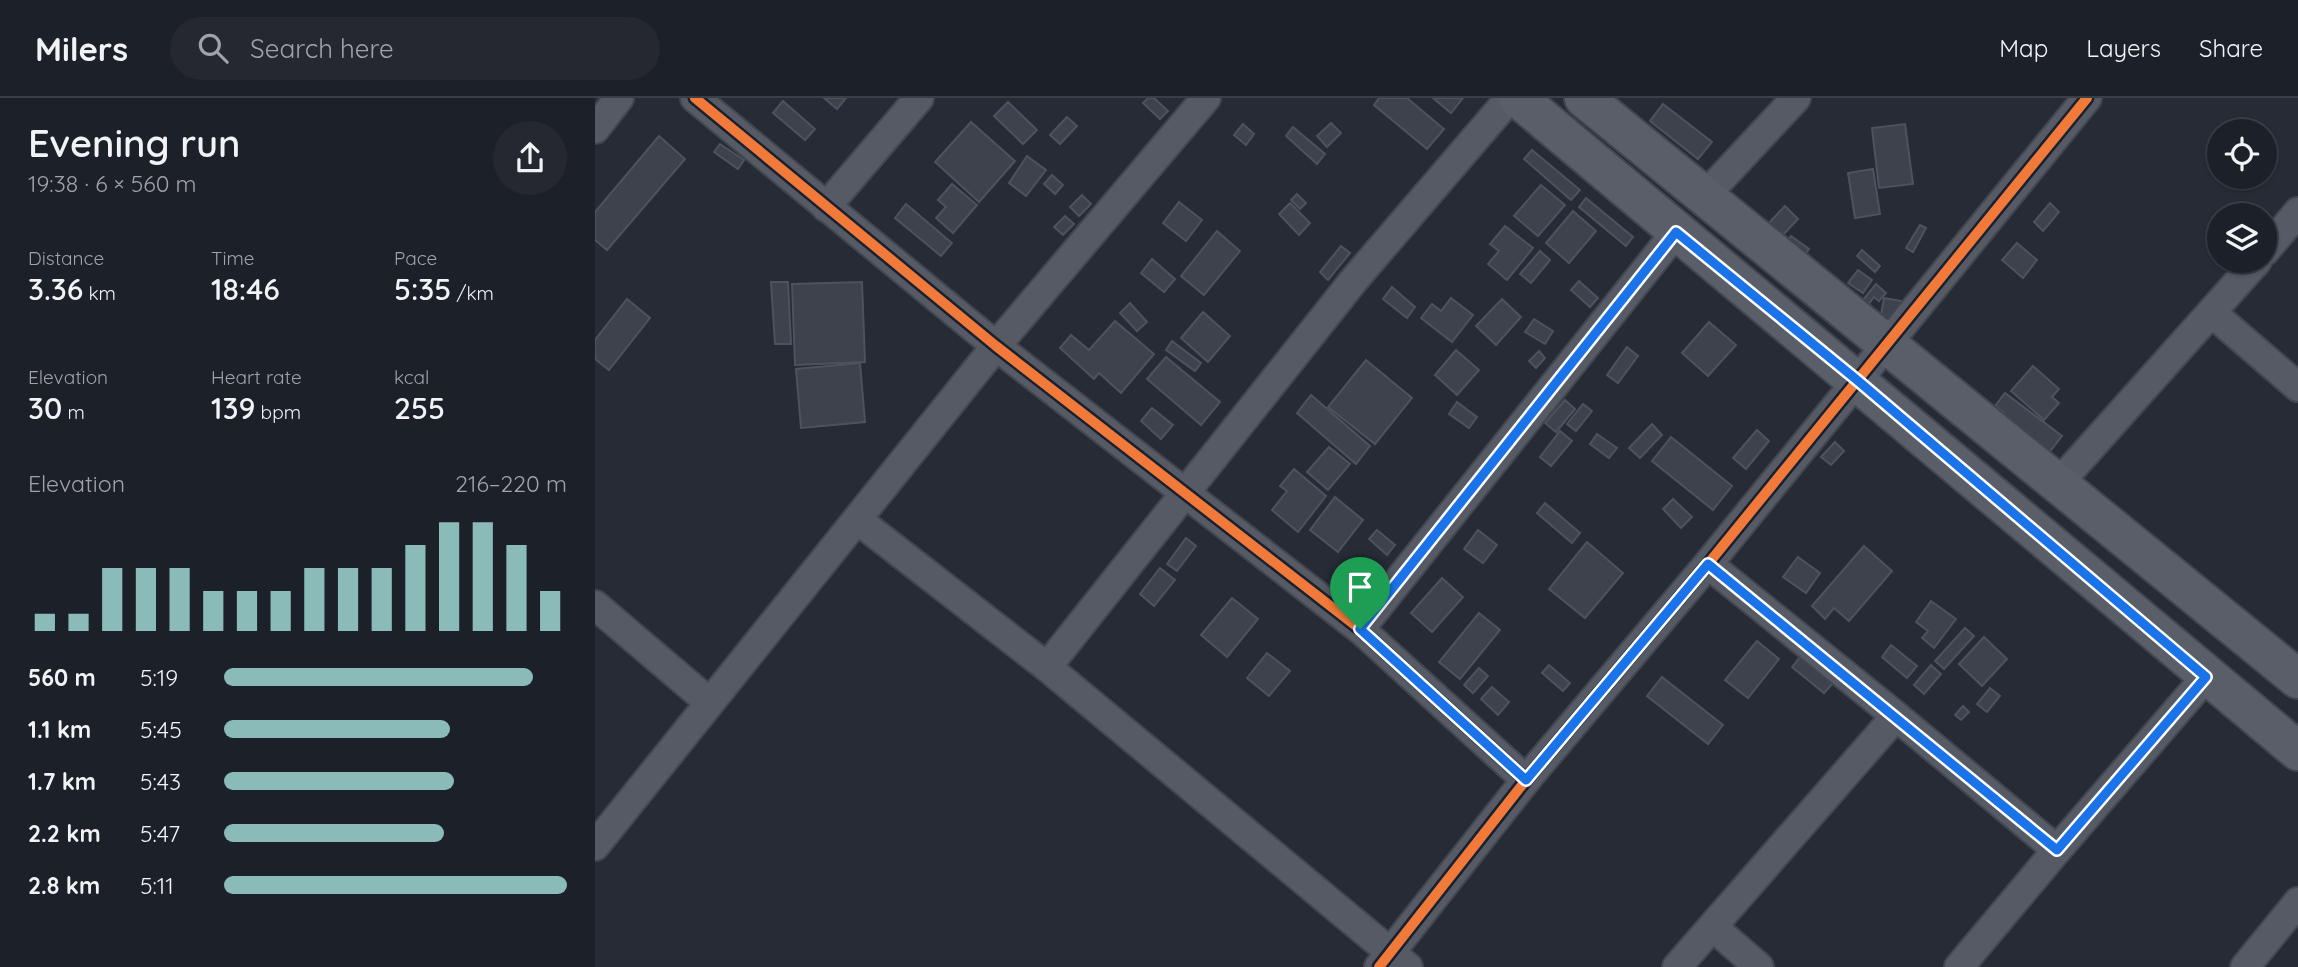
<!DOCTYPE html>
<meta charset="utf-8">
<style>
:root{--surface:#1c2028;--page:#252830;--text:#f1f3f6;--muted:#a0a3a8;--line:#3a3e45;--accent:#8bbbb9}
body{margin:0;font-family:Quicksand,sans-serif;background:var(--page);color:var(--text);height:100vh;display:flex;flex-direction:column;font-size:26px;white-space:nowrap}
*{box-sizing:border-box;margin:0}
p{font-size:23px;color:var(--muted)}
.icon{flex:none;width:38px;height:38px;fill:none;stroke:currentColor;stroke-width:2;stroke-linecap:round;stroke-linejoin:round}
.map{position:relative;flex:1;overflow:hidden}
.panel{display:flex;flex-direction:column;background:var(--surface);width:595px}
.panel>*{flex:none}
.fabs{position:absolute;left:1612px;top:21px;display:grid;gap:14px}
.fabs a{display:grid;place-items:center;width:70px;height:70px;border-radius:50%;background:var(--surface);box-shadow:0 2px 5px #0004,0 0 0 2px var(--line);font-size:35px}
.pin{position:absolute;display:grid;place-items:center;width:60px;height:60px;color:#fff;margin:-72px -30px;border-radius:50% 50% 50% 0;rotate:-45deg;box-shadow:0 0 7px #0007}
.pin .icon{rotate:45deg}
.round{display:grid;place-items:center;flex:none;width:74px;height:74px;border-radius:37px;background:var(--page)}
.headline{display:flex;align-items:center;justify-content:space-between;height:119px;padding:0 28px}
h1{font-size:38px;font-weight:600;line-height:52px}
.metrics{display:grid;grid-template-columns:repeat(3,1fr);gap:10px;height:119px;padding:7px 28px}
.metrics div{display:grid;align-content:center}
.metrics b{font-size:30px;font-weight:600}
.metrics small{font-size:19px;font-weight:400}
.metrics p{font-size:19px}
.chart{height:196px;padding:14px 28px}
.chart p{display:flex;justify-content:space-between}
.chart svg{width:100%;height:126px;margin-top:7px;stroke:var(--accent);stroke-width:6}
ul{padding:0 28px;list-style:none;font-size:23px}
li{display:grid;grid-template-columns:112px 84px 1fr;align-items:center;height:52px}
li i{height:18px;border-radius:9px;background:var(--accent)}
header{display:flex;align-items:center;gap:42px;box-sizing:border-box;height:98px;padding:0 35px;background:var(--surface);border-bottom:2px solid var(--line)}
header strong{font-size:33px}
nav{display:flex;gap:38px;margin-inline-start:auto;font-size:24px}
.search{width:490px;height:63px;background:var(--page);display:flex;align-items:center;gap:18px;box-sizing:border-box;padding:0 24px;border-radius:38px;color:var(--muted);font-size:26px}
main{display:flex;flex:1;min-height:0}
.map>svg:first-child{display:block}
.building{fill:#3d424c;stroke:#4d535e;stroke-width:2}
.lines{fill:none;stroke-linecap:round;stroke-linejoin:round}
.street-casing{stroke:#42464f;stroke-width:32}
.secondary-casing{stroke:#42464f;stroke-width:42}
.street{stroke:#565a64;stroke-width:28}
.secondary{stroke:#5a5e68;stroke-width:38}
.cycleway-casing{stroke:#192130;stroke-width:15}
.cycleway{stroke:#f17a3a;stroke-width:10}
.route-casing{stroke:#fff;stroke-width:14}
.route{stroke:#1a73e8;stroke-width:9}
</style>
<header>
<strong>Milers</strong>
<div class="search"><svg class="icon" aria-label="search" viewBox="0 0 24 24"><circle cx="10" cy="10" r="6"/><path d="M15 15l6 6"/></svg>Search here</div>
<nav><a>Map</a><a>Layers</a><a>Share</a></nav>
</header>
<main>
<section class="panel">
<div class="headline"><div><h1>Evening run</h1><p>19:38 · 6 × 560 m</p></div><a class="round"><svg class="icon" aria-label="share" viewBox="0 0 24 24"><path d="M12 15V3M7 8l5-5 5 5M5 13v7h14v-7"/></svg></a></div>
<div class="metrics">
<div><p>Distance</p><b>3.36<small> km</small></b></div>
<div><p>Time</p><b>18:46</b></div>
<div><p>Pace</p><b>5:35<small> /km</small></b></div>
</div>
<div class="metrics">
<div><p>Elevation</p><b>30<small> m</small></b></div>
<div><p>Heart rate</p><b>139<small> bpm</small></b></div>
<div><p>kcal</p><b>255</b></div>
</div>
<div class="chart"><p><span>Elevation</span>216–220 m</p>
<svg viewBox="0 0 160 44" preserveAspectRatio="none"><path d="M5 44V38M15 44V38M25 44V22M35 44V22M45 44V22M55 44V30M65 44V30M75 44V30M85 44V22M95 44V22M105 44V22M115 44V14M125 44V6M135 44V6M145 44V14M155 44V30"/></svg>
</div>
<ul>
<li><b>560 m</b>5:19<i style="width:90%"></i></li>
<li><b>1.1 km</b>5:45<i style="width:66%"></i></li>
<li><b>1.7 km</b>5:43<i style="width:67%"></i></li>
<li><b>2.2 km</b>5:47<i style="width:64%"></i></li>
<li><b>2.8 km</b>5:11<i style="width:100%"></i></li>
</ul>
</section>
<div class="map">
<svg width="1703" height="869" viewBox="0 0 1703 869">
<rect width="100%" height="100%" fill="#262b36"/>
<g class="building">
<polygon points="229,0 251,0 242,11"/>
<polygon points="553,0 559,0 573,13 565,21 548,5"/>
<polygon points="784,0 812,0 849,31 832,51 779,7"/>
<polygon points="838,0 868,0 856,15"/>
<polygon points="188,3 220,31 210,42 178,15"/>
<polygon points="413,4 442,32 428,46 399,18"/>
<polygon points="1068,6 1117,44 1103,61 1055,23"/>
<polygon points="472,19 482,28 465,46 455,37"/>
<polygon points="376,24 420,63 384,104 340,64"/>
<polygon points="736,25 746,35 732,49 722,38"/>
<polygon points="648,26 659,36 651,47 639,37"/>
<polygon points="1310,26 1318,86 1284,90 1277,30"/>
<polygon points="698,29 730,56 722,66 691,38"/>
<polygon points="64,38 90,61 12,152 0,142 0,114"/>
<polygon points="125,46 149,62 143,71 119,54"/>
<polygon points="937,52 985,92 976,102 929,61"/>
<polygon points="432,58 451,72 431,98 414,85"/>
<polygon points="1278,71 1285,116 1260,120 1253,75"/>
<polygon points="457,77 468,87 460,96 449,86"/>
<polygon points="357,86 382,107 358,135 341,120 351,109 343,102"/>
<polygon points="946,87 970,107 943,138 919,118"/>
<polygon points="702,96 711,105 705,111 696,102"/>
<polygon points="487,97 496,106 484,118 475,109"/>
<polygon points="991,100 1038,139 1031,148 984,109"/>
<polygon points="584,104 607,122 591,143 568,125"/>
<polygon points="695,105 715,125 704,137 684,116"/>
<polygon points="1455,105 1464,114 1448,133 1439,124"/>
<polygon points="311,106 357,145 346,158 300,120"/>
<polygon points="1190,108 1203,121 1185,140 1172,127"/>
<polygon points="978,113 1001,133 974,165 951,145"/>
<polygon points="470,118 479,126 468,137 459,129"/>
<polygon points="1325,127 1331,130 1318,154 1311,150"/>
<polygon points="910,128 938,150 912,182 893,166 904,153 895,146"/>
<polygon points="622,133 645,153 609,197 586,178"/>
<polygon points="1196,138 1214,151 1205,164 1186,150"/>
<polygon points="1422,145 1442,162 1428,180 1407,162"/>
<polygon points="746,148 755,155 733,182 725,174"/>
<polygon points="1267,152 1285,168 1280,174 1262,158"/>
<polygon points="945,153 955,162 936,185 925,176"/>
<polygon points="557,161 580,181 569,194 546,175"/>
<polygon points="1263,172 1277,182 1268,195 1253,185"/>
<polygon points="984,183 1003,200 995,209 976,192"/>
<polygon points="176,184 193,184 196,246 180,246"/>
<polygon points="267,184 270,264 200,267 197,186"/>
<polygon points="1281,186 1291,195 1284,203 1279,199 1273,207 1268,202"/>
<polygon points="797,189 820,209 812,220 788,201"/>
<polygon points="856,200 878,217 857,244 826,220 837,206 846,213"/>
<polygon points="1289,200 1306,203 1301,231 1284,228"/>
<polygon points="32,201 55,220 14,272 0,261 0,242"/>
<polygon points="907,201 926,219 901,247 881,228"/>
<polygon points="535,205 552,224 542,233 525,215"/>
<polygon points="608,214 635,238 613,264 586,240"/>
<polygon points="939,221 958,233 950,246 930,234"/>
<polygon points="520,223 559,256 526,295 504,275 499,281 465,250 476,237 494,252"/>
<polygon points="1114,224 1141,247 1113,278 1087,255"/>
<polygon points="577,243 606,265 600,273 571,252"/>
<polygon points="1032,249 1043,258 1023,285 1012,277"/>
<polygon points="861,252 884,272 862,297 840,277"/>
<polygon points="944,253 950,260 941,270 934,263"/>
<polygon points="571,259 625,304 606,327 552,281"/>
<polygon points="771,262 817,300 780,346 733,309"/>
<polygon points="265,265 270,324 206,330 201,271"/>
<polygon points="1438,268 1464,291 1457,299 1464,305 1449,322 1416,293"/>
<polygon points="1410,295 1467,338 1449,361 1402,325 1409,315 1400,308"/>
<polygon points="716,297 775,348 761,366 702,315"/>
<polygon points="970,302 980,311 961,334 950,325"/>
<polygon points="862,304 882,319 874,330 854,316"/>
<polygon points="988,306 997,313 981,333 972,326"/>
<polygon points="557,310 578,327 566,341 546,323"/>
<polygon points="1057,326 1067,337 1045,360 1034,350"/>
<polygon points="1162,332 1174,343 1151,371 1138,360"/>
<polygon points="965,333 977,343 956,368 945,359"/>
<polygon points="1002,336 1022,350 1014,360 995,346"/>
<polygon points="1076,339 1137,388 1118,412 1057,363"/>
<polygon points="1240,344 1249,353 1236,367 1226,359"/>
<polygon points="734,349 755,366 733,392 712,374"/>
<polygon points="699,371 731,398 703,434 677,412 692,393 685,388"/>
<polygon points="740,399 768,422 743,454 715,432"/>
<polygon points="1078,401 1097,419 1086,430 1068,411"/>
<polygon points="950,405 985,435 977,445 942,415"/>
<polygon points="782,432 800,447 792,457 774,441"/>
<polygon points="883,432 902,447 888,465 869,451"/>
<polygon points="591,440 601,448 582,473 572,466"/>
<polygon points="992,444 1028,475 990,520 954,491"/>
<polygon points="1269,448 1297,473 1254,523 1239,510 1230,521 1217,508"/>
<polygon points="1203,459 1225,475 1211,495 1188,479"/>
<polygon points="565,470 580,482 559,508 545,496"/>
<polygon points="847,480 868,499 837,534 816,515"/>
<polygon points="637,500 663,521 632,559 606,537"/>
<polygon points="1336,503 1361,521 1339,550 1327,540 1333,533 1321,524"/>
<polygon points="884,515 905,532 865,581 844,564"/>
<polygon points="1370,530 1379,538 1349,571 1340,563"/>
<polygon points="1389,539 1412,561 1387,588 1364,566"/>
<polygon points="1162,543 1184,561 1153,600 1130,582"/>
<polygon points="1296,547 1322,568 1312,580 1287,559"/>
<polygon points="672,555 695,573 674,598 652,580"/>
<polygon points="1206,558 1238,585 1229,595 1197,569"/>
<polygon points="954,567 975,585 968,593 947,575"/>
<polygon points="1336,567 1346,576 1329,596 1319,587"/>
<polygon points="884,570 893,578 878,595 869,587"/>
<polygon points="1067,579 1128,627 1113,646 1052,598"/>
<polygon points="897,589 914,604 903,617 886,601"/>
<polygon points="1395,590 1405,598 1392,614 1382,606"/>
<polygon points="1368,608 1374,614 1366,622 1360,617"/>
</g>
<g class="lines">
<g class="street-casing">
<g id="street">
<polyline points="100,0 401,248 765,531 931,682"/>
<polyline points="0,31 24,0"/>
<polyline points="1108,100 1201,0"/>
<polyline points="231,109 324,0"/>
<polyline points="1670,153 1703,114"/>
<polyline points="1617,215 1703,289"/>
<polyline points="1462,387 1662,163"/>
<polyline points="264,423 452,569 813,869"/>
<polyline points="0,507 114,604"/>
<polyline points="765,531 1081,134"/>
<polyline points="452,569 759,182 915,0"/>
<polyline points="1301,618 1462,752 1364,869"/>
<polyline points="0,748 401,248 611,0"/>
<polyline points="1462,752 1611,579"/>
<polyline points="1118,829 1164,869"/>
<polyline points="784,869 931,682 1113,466 1492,0"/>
<polyline points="1082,869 1301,618 1113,466"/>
<polyline points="1650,869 1703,804"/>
</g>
</g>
<g class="secondary-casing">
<g id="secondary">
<polyline points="923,0 1703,653"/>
<polyline points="989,0 1703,581"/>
</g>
</g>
<use href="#street" class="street"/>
<use href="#secondary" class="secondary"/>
<g class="cycleway-casing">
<g id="cycleway">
<polyline points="100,0 401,248 765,531 931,682"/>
<polyline points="784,869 931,682 1113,466 1492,0"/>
</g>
</g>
<use href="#cycleway" class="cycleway"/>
</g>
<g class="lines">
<g class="route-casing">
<polygon id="route" points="1081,134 1262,282 1611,579 1462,752 1113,466 931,682 765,531"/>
</g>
<use href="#route" class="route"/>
</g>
</svg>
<div class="fabs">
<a><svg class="icon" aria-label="locate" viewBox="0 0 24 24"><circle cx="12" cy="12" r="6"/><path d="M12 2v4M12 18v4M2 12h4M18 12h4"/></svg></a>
<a><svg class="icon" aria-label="layers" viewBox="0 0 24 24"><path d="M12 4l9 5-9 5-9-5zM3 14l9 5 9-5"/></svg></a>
</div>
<div class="pin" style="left:765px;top:531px;background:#1e9e55"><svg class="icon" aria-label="arrive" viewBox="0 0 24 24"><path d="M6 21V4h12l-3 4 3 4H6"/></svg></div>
</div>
</main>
